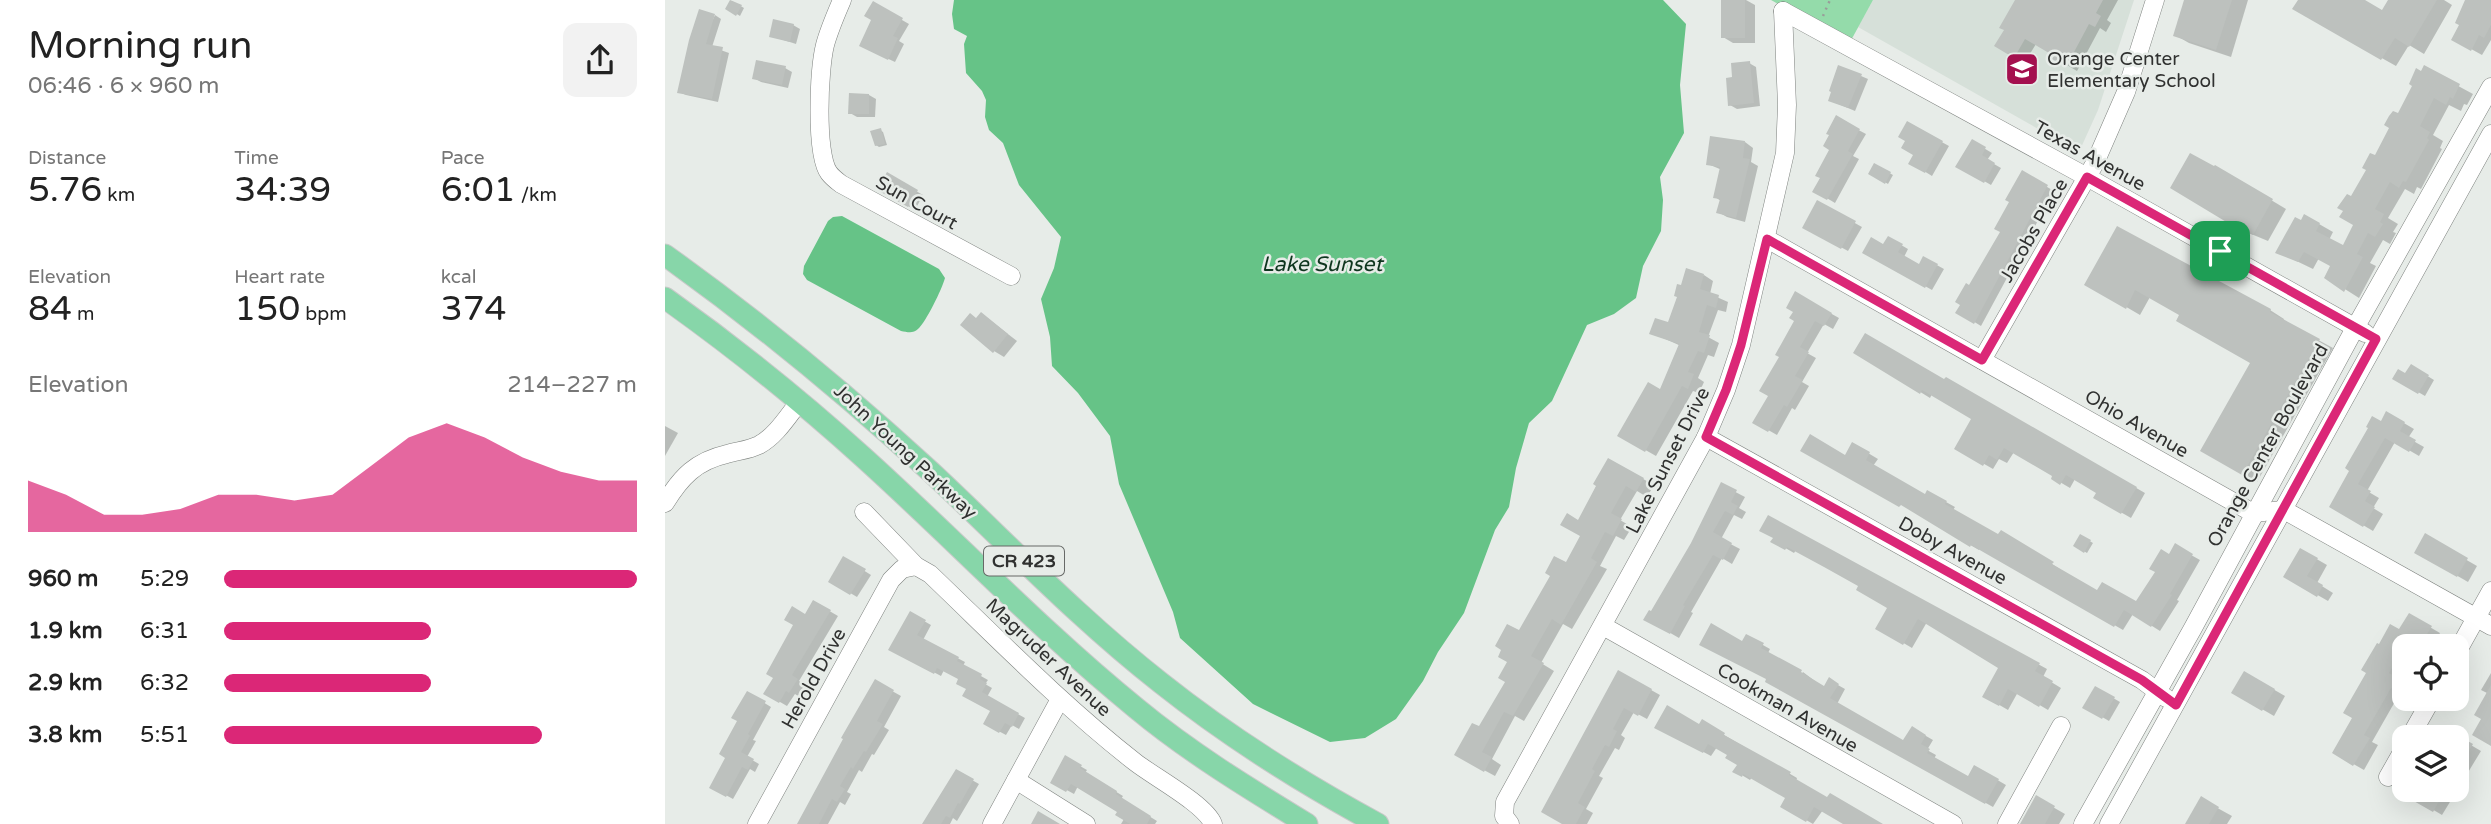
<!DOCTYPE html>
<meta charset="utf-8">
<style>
:root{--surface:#fff;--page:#f2f2f2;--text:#222;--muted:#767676;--accent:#db2777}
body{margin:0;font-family:"Varela Round",sans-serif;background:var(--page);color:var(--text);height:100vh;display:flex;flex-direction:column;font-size:26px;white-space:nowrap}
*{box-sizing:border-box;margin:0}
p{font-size:23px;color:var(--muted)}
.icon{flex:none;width:38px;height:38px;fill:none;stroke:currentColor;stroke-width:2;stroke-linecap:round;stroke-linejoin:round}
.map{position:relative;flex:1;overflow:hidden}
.panel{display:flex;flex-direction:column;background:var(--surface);width:665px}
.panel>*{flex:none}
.controls{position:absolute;left:1727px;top:634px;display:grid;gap:14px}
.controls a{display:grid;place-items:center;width:77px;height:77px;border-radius:14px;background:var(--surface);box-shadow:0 7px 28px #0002;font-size:35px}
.pin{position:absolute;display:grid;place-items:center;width:60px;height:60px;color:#fff;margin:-30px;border-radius:14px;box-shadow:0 4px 10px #0006}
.round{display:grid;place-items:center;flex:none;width:74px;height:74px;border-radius:14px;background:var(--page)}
.headline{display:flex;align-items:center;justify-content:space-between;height:119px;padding:0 28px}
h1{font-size:38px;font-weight:600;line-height:52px}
.stats{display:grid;grid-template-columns:repeat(3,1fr);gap:10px;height:119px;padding:7px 28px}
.stats div{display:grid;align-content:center}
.stats b{font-size:35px;font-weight:600}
.stats small{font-size:19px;font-weight:400}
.stats p{font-size:19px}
.chart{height:196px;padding:14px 28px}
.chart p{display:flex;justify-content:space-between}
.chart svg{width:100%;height:126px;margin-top:7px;fill:var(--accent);opacity:.7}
ul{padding:0 28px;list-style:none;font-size:23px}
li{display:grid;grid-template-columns:112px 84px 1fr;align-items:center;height:52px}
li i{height:18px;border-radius:9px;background:var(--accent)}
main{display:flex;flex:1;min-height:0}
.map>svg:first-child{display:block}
.built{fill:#d6e0d9}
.green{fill:#94dbaa}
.water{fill:#66c387}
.shadow{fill:#0003}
.building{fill:#bdc1be}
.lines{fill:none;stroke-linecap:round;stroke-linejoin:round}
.minor-casing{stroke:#7e827f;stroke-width:19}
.major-casing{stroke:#c9c9c9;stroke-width:23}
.path{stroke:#999c99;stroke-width:2.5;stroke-dasharray:2 5;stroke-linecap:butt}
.minor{stroke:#fff;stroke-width:18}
.major{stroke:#87d6a9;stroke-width:21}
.route-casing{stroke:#fff;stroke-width:14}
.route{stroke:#db2777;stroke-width:9}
.labels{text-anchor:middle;stroke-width:5;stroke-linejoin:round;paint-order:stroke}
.shield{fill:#e7ece8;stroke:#676967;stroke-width:2}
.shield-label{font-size:18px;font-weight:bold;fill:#303130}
.poi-label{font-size:19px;fill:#303130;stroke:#e7ece8;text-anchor:start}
.street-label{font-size:19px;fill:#303130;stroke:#e7ece8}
.water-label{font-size:21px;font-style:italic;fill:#0e361e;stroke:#e7ece8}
</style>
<main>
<section class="panel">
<div class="headline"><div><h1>Morning run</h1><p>06:46 · 6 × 960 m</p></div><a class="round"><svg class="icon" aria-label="share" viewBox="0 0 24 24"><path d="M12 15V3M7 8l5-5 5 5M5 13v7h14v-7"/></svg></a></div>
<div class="stats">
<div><p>Distance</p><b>5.76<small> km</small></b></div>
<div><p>Time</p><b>34:39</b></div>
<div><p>Pace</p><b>6:01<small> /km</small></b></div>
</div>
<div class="stats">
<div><p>Elevation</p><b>84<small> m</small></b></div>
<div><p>Heart rate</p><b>150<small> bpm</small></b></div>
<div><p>kcal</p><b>374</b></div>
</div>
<div class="chart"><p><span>Elevation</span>214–227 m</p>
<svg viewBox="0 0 160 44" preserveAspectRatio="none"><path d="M0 44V26L10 31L20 38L30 38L40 36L50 31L60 31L70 33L80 31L90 21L100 11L110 6L120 11L130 18L140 23L150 26L160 26V44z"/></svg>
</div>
<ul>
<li><b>960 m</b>5:29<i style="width:100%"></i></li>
<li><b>1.9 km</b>6:31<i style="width:50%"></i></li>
<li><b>2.9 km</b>6:32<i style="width:50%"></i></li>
<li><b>3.8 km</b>5:51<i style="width:77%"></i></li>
</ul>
</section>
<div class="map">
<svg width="1826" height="824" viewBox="0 0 1826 824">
<rect width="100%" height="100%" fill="#e7ece8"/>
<polygon class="built" points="1208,0 1469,0 1433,110 1414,152 1193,27"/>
<polygon class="green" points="1106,0 1208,0 1184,44"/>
<g class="water">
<polygon points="289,0 998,0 1021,24 1015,85 1019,133 995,177 998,200 996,231 978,266 971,298 949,314 922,325 887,401 864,423 851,468 844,507 830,530 799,613 773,652 758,681 731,719 700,738 665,742 588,704 515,638 508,612 454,484 445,436 413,393 387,366 385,337 376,299 389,268 396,237 354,185 338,143 324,130 320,117 321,100 317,91 301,73 299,44 302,36 289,29 287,14"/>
<path d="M177 216 274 269 280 278C277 289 261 322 253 329 248 334 242 332 236 331L142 280 138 274 139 266 163 221 168 217Z"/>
</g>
<g class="shadow">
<polygon points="1058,0 1081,0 1090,5 1090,43 1068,43 1058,37"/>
<polygon points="1351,0 1453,0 1442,20 1446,23 1441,32 1435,28 1412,71 1390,58 1391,55 1371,44 1360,62 1332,46 1341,30"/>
<polygon points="1521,0 1583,0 1566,57 1524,43 1510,35"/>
<polygon points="1634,0 1696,0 1718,12 1725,0 1779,0 1787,5 1759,54 1744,45 1731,66 1629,9"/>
<polygon points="1802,0 1826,0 1826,40 1817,55 1788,39 1797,24"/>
<polygon points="67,1 79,8 75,16 62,8"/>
<polygon points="209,4 244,24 234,41 239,44 230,62 202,49 208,19"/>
<polygon points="50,15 56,19 47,47 64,53 53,102 21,95 14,92"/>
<polygon points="128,25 135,29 131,44 106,36"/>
<polygon points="1084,63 1091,67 1095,106 1072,109 1065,105 1069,79"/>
<polygon points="120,68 127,72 123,88 96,82 89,78"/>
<polygon points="1760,68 1808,94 1802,105 1799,104 1796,111 1784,105 1768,135 1778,141 1775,148 1777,149 1756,189 1752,187 1749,194 1740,189 1723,218 1733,224 1728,232 1731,233 1725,244 1718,240 1705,263 1711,266 1694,298 1661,277 1668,266 1654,258 1648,269 1613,252 1640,216 1668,232 1664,240 1678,247 1690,224 1687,198"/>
<polygon points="1196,76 1203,79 1190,111 1171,103"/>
<polygon points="204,95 211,99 210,117 192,117 185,113"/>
<polygon points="1171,118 1201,134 1188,156 1194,159 1170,203 1150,191 1167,149"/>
<polygon points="1242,123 1284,146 1267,176 1246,163 1251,154 1243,141"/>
<polygon points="215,130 218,132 222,145 214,147 211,145"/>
<polygon points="1307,141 1327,153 1322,160 1336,168 1326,185 1293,166"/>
<polygon points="1080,142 1088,148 1086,162 1093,166 1080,222 1062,217 1053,212 1056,201 1050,197 1057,170 1043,164"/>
<polygon points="1210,165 1228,175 1223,184 1205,173"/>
<polygon points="1551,167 1621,209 1603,241 1579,231"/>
<polygon points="1358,173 1389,191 1316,326 1293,312 1337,231"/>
<polygon points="223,175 258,195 250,210 214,190"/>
<polygon points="1152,202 1197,227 1183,251 1139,227"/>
<polygon points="1453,228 1605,310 1619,319 1618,321 1668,348 1592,482 1537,451 1587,362 1516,314 1485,297 1475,315 1422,284"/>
<polygon points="1224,238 1243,249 1239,257 1254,266 1259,258 1279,269 1267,290 1200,252 1219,247"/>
<polygon points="1039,275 1048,281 1045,294 1063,302 1061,312 1053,310 1043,337 1054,343 1049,357 1043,355 1033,378 1039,382 1034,393 1028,391 991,456 954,435 996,391 1016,346 987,333 1004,325 1017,287"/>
<polygon points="1131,294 1174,318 1168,329 1159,324 1142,353 1151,358 1137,382 1144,386 1130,410 1127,408 1112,435 1089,422 1105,395 1116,356 1131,320"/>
<polygon points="317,314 352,341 339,357 329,351 312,319"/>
<polygon points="1191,352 1280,382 1281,379 1480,493 1466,518 1431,498 1434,492 1410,479 1405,488 1388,478 1390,475 1349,452 1342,463 1334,459 1328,469 1291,448 1308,418 1267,394 1265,398"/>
<polygon points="1746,366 1769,380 1760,396 1729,378 1741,376"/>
<polygon points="1722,413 1749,429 1743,438 1759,447 1754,456 1730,442 1702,491 1714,498 1708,508 1718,514 1708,531 1666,506"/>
<polygon points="0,426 13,433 0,456"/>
<polygon points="1188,444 1213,459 1208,466 1261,496 1263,492 1290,507 1288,510 1334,537 1337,532 1432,593 1471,604 1510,546 1535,560 1512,600 1514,601 1495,631 1468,614 1458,630 1315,548 1314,550 1279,530 1180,457"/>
<polygon points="944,460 989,485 982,497 972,491 955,520 967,527 959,540 951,536 935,566 942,569 907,629 898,624 876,663 889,671 859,721 850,716 827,759 836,765 830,776 791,755 814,729 841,682 855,632 887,575 901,565 918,536 914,522"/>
<polygon points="1057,485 1080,497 1074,508 1081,512 1077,519 1069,515 1056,539 1075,549 1067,564 1057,558 1026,612 1028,613 1014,638 981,619 987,614 1028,544"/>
<polygon points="1104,517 1382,669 1378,677 1396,688 1383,710 1353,692 1343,710 1319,696 1335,667 1262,622 1247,648 1213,628 1225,608 1195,586 1131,550 1129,553 1108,541 1110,538"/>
<polygon points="1416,536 1428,543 1422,553 1410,546"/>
<polygon points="1760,536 1812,566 1803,582 1751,552"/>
<polygon points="1636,550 1662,565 1652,583 1668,593 1663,601 1621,577"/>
<polygon points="179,558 206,575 192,597 165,581"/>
<polygon points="149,602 173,616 134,681 140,685 133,696 130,694 122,706 101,694"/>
<polygon points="245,613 266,625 258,640 300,662 298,666 323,680 320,684 327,688 322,697 360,718 354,729 347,725 341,735 320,724 328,710 303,689 296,679 279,670 276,676 225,649"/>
<polygon points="1744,615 1775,633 1768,646 1740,646 1740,667 1732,680 1740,684 1740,693 1736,691 1707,742 1713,745 1699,770 1669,753"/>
<polygon points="1082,636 1105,649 1103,653 1133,680 1138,672 1159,688 1164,680 1180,689 1172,704 1239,743 1247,728 1268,740 1262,750 1271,755 1269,759 1303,779 1310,767 1341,785 1328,807 1109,685 1078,643"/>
<polygon points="954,672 995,695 982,719 969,712 956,735 960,738 954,750 950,748 934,776 938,778 921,809 928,813 922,824 900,824"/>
<polygon points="1580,673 1620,696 1609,716 1569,693"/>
<polygon points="1826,673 1826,744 1819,718 1822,693 1816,690"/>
<polygon points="211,682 236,696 219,727 224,730 209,755 207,754 197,772 194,770 182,792 186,794 180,805 175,802 163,824 135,824"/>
<polygon points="1431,688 1455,702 1444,721 1420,707"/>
<polygon points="83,693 106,707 88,740 91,741 82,757 94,764 90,772 85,769 68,799 46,787 62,757"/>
<polygon points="1037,722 1132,778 1131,781 1163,799 1215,824 1181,824 1158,810 1148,824 1117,806 1122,798 1087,777 1085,780 1070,771 1074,764 1065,754 1052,747 1046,756 999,731 1035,726"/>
<polygon points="1792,737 1816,751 1777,815 1750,799 1755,789 1792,789"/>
<polygon points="401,758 422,770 420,773 458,796 456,799 492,821 490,824 456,824 459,819 454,811 413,786 409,794 387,782"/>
<polygon points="291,771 314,784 292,821 288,818 285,824 259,824"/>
<polygon points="1372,798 1400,814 1394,824 1357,824"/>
<polygon points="1536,799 1567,816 1562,824 1522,824"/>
</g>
<g class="building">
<polygon points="65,0 77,5 71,16 60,9"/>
<rect x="1056" y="0" width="24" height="38"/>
<polygon points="1350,0 1438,0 1431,13 1436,16 1430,27 1424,24 1401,67 1387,59 1389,56 1360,39 1349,58 1329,46 1339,30 1334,28"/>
<polygon points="1519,0 1567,0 1551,50 1508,36"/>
<polygon points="1633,0 1700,0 1717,10 1723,0 1772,0 1744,47 1730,38 1716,60 1627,9"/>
<polygon points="1800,0 1826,0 1826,25 1819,38 1814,35 1806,51 1786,40 1794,25 1790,23"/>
<polygon points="208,1 238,18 228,36 233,38 223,60 194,46 206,20 199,16"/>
<polygon points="34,9 50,14 41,44 58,47 47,99 12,93 24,40"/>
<polygon points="108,19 129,24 125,42 104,37"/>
<polygon points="91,60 121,66 117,85 87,79"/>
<polygon points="1085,61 1089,103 1063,106 1061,78 1067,77 1066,63"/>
<polygon points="1173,65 1197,74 1183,108 1163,101 1166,92 1164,91"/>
<polygon points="1759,65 1795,84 1788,99 1785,97 1781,105 1769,98 1755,126 1765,132 1762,138 1764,140 1741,182 1738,181 1734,188 1725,182 1710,209 1719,214 1715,222 1718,224 1710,237 1703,233 1692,254 1698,257 1679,292 1659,278 1665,266 1639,252 1633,262 1610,253 1630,217 1636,220 1639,214 1655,223 1651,231 1678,245 1688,225 1674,217 1678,211 1672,208 1682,194 1686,196 1701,170 1697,168 1705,153 1710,155 1724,128 1719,125 1724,116 1728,111 1733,113 1747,86 1744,84 1751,68 1756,71"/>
<polygon points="184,93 204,94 204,114 183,114"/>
<polygon points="1171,115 1195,129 1183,151 1188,154 1162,200 1147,192 1155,178 1150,176 1164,150 1158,146 1164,135 1161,134"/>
<polygon points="1242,121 1278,141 1260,173 1243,164 1248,155 1236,148 1240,141 1233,137"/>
<polygon points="216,128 220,144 210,146 205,131"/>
<polygon points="1045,136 1080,141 1078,158 1085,159 1071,218 1051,213 1055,199 1048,198 1055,167 1041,165"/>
<polygon points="1307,139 1321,147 1317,155 1330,163 1319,183 1290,167"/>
<polygon points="1525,153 1549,166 1550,165 1608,199 1588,235 1563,223 1505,188"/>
<polygon points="1209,163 1226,172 1220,184 1203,174"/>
<polygon points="1357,170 1383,185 1309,324 1290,313 1295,305 1290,302 1301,283 1304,285 1335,232 1329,229 1344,202 1340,200"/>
<polygon points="222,172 253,190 243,207 212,190"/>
<polygon points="1152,200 1191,221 1176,249 1137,228"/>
<polygon points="1452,226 1606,309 1605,312 1655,339 1577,475 1535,451 1585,363 1511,321 1514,315 1470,290 1461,309 1419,285"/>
<polygon points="1223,236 1238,244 1233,252 1254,264 1258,256 1273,264 1260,288 1197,253 1206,237 1218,244"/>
<polygon points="1021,268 1039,274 1035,289 1054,295 1051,308 1042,305 1034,332 1045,335 1039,353 1033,351 1023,372 1029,374 1023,389 1017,386 980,452 952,436 983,382 995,389 1014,344 984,334 990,318 1003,322 1012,297 1009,296 1012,284 1016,285"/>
<polygon points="1130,291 1167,313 1159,326 1150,321 1135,347 1144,352 1130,376 1138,380 1122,407 1119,405 1103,432 1087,423 1103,396 1094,391 1114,357 1110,355 1129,321 1124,318 1128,312 1121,308"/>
<polygon points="316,312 343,334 328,353 295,325 305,313 311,318"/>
<polygon points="1200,333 1279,379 1281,377 1472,487 1456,514 1428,498 1431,493 1401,475 1395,485 1386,479 1387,476 1339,448 1332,460 1324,455 1318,466 1289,449 1306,419 1257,390 1255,394 1188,353"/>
<polygon points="1746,364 1764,375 1753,394 1727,379 1733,369 1740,373"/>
<polygon points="1721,411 1740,422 1735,431 1751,440 1744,452 1720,438 1693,484 1706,491 1700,501 1710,507 1698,527 1664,507 1684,471 1680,468 1703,428 1701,427 1707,416 1716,421"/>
<polygon points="1145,434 1180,455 1187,442 1205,452 1201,460 1260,494 1262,490 1282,501 1280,504 1333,534 1336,530 1389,562 1387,564 1432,590 1437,582 1471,601 1490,572 1484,569 1496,549 1504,554 1510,543 1528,554 1505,594 1507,595 1486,627 1459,610 1449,627 1306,545 1305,547 1236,505 1234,507 1135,451"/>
<polygon points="943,458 979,478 971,492 961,486 946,513 957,519 948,536 940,532 926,558 932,562 896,625 887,619 866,656 879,663 848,716 839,712 817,752 827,757 819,772 789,755 807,723 814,726 840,682 833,678 842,662 833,657 836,650 830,646 842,624 854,630 885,576 880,573 889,556 901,562 915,536 895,525 902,513 913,520 931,486 928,484"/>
<polygon points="1056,482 1072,490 1066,502 1073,506 1068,515 1060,511 1048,532 1067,543 1058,560 1048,555 1018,605 1020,606 1005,634 978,620 984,610 986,611 1026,543"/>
<polygon points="1103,515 1375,663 1370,671 1388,681 1374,707 1343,689 1334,706 1317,697 1333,668 1253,619 1238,645 1210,629 1222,608 1191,590 1193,586 1159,567 1122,547 1120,550 1105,542 1108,538 1094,531"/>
<polygon points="1760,533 1803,558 1792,577 1749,553"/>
<polygon points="1415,534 1426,540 1419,553 1408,546"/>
<polygon points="1635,548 1653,558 1642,576 1658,585 1652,597 1618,577"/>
<polygon points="178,556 201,569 185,595 163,582"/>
<polygon points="148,600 166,610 127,675 133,679 124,693 121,691 114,703 98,694 108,678 101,674 128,625 119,620 127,606 140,614"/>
<polygon points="245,611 261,620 252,635 294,657 292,661 317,674 315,679 322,683 317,692 354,713 347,727 340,723 334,733 318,724 325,711 297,696 301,689 291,684 293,679 272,668 269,674 223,650"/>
<polygon points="1744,613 1767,626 1755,646 1740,646 1724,673 1735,679 1729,689 1726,688 1699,735 1705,738 1688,766 1667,753 1687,718 1678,713 1701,673 1696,670 1712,643 1714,644 1725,624 1734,629"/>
<polygon points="1046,623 1077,641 1081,634 1099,643 1096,648 1137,670 1136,672 1159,686 1164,677 1174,684 1165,698 1238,740 1247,726 1261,735 1256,744 1265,749 1262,753 1303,776 1309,765 1334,779 1320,804 1100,682 1101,679 1034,645"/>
<polygon points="953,670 987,689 973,716 959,708 948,729 952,731 944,747 940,745 927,769 930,771 913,803 920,807 911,824 897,824 876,812"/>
<polygon points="1579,671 1610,689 1597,711 1566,693"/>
<polygon points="210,679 229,690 212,721 218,724 201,752 199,751 188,769 186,767 175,786 180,789 172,802 167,799 154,824 132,824 178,739 176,738"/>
<polygon points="1826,685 1826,746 1807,735 1816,719 1809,715"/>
<polygon points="1430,686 1450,697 1437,719 1417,708"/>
<polygon points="82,691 101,701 83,734 85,736 76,752 89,759 83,770 77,767 61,797 44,788 60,758 54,754 72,721 66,718"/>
<polygon points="1002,705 1034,724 1037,719 1060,733 1059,735 1126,772 1124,775 1162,797 1165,793 1218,824 1178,824 1149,807 1141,822 1115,807 1120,798 1078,774 1077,777 1067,772 1072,765 1060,758 1062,755 1043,744 1038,753 989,728"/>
<polygon points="1792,735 1808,744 1792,772"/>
<polygon points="400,755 417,765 415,768 452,791 451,794 486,816 482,824 465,824 450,815 452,812 406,784 401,792 385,783"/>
<polygon points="291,769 309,779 295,804 293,803 285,818 281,816 276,824 257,824"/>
<polygon points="1753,789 1781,789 1768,812 1747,800"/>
<polygon points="1371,795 1390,806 1380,824 1355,824"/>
<polygon points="1536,796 1554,807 1544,824 1520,824"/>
<polygon points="373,811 395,824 366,824"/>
</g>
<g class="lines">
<g class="minor-casing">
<g id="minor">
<path d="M177 0C171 14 164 30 160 45 154 69 150 154 164 173 167 177 172 181 176 184L346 276"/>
<polyline points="1118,11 1422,177 1700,333"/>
<polyline points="1102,239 1588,513 1619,510 1826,626"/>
<polyline points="1317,360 1430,163 1461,92 1490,0"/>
<polyline points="1041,437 1477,680 1501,698"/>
<path d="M0 503C16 477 31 461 62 454 72 451 84 450 94 445 111 436 123 416 135 401"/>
<path d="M199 512 251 566 265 574C332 638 397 705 470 762 489 777 540 804 548 824"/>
<polyline points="938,626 1288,824"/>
<polyline points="1792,652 1826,591"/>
<polyline points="1745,737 1767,698"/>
<polyline points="1723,777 1740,747"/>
<polyline points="351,780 421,824"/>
<polyline points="92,824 226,580 237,569 251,566"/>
<polyline points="327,824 395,699"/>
<polyline points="845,824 839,816 840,802 1041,437 1061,390 1076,345 1120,153 1122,105 1118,11"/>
<polyline points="1342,824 1396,726"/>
<polyline points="1418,824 1528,628 1690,328 1826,87"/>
<polyline points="1444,824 1826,134"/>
</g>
</g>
<g class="major-casing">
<g id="major">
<path d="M0 255C95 323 180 393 266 472 342 543 414 619 496 683 564 737 637 783 713 824"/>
<path d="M0 298C69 347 135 400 198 457 290 540 375 630 471 708 524 752 583 788 642 824"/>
</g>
</g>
<polyline class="path" points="1158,16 1165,0"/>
<use href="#minor" class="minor"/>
<use href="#major" class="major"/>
</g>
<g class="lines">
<g class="route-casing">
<polygon id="route" points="1422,177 1711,339 1511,705 1477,680 1041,437 1061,390 1076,345 1102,239 1317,360"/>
</g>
<use href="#route" class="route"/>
</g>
<defs>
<g id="school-square" transform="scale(1.75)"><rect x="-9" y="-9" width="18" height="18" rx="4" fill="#a4104f" stroke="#e7ece8"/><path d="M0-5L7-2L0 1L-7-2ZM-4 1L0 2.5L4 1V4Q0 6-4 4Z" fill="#fff"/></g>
</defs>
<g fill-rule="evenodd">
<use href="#school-square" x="1357" y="69"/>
</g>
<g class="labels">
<rect class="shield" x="319" y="546.5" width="80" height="29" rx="5"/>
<g class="shield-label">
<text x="359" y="567">CR 423</text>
</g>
<g class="poi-label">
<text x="1382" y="65">Orange Center<tspan x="1382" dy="22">Elementary School</tspan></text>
</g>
<g class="street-label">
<text transform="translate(1425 155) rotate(29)" y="7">Texas Avenue</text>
<text transform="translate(252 202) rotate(29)" y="7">Sun Court</text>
<text transform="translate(1368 230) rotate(-60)" y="7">Jacobs Place</text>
<text transform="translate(1472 423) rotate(30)" y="7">Ohio Avenue</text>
<text transform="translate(1602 445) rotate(-61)" y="7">Orange Center Boulevard</text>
<text transform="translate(241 451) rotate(43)" y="7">John Young Parkway</text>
<text transform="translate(1002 460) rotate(-63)" y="7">Lake Sunset Drive</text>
<text transform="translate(1288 550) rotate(29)" y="7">Doby Avenue</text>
<text transform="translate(384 657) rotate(43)" y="7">Magruder Avenue</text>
<text transform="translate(148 678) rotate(-61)" y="7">Herold Drive</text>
<text transform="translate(1123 707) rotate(30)" y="7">Cookman Avenue</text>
</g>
<g class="water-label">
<text x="657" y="271">Lake Sunset</text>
</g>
</g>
</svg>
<div class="controls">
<a><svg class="icon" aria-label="locate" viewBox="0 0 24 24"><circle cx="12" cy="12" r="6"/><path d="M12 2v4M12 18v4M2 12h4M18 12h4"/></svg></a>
<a><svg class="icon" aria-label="layers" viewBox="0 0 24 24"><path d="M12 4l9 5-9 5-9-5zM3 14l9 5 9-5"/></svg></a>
</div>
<div class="pin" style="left:1555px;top:251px;background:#1e9e55"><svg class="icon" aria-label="arrive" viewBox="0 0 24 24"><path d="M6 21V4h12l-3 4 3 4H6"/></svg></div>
</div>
</main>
